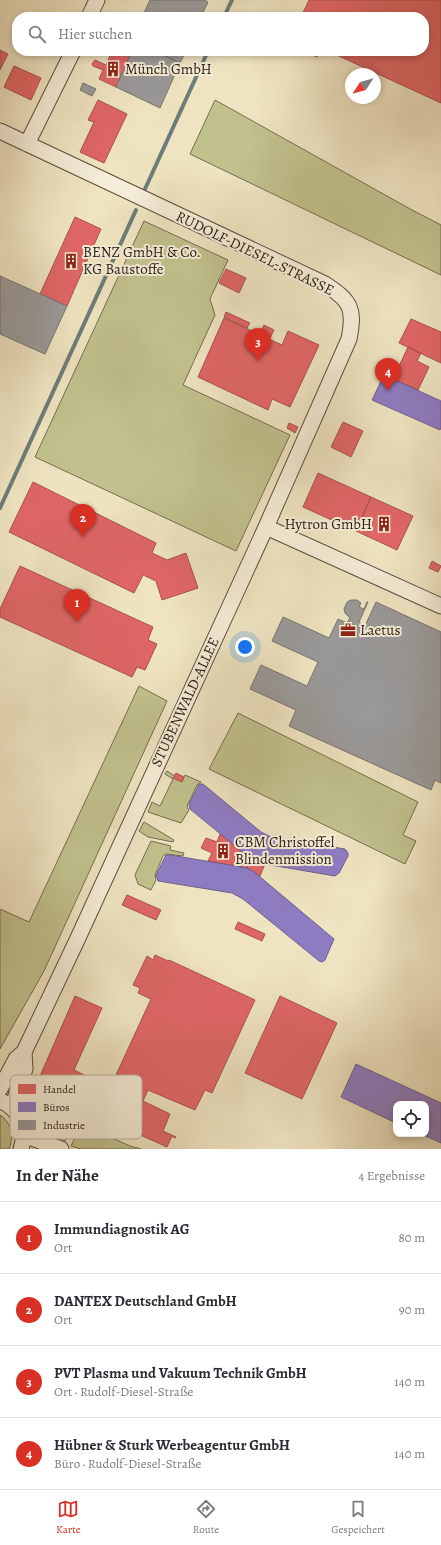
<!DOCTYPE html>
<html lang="de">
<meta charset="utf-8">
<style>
:root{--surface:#fff;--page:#f2f2f3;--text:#2b2b33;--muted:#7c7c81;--line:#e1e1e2;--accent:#d93025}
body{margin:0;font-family:Alegreya,serif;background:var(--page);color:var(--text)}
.controls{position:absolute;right:12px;bottom:12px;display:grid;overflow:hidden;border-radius:8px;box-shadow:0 2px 6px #0003}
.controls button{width:36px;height:36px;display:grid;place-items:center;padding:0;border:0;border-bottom:1px solid var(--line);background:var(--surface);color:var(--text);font:20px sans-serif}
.compass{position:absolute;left:345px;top:68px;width:36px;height:36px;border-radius:50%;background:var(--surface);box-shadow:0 2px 6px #0003;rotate:234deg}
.you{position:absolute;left:245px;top:647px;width:14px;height:14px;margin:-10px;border:3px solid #fff;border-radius:50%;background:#1a73e8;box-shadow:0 0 0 6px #1a73e833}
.badge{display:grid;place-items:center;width:26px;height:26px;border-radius:50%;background:var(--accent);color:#fff;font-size:13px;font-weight:700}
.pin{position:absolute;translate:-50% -33px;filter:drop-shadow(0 1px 2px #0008)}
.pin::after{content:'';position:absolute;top:21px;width:14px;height:12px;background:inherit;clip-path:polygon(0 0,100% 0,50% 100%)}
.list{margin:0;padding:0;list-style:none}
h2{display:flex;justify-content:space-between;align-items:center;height:52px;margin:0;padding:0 16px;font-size:17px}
h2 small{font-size:13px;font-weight:400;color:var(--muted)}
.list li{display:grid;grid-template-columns:26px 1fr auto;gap:12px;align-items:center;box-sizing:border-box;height:72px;padding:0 16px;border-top:1px solid var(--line)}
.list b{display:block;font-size:15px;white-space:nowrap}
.list p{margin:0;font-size:13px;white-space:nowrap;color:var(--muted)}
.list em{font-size:13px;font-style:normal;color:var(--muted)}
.icon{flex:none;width:22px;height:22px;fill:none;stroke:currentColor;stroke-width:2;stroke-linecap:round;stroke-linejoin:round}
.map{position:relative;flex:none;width:441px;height:1149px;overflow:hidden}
.search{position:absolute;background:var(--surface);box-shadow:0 2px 6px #0003;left:12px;right:12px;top:12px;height:44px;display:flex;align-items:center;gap:10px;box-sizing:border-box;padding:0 14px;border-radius:16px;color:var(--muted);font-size:15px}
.sheet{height:340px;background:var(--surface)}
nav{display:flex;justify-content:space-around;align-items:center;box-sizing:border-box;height:56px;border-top:1px solid var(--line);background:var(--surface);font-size:11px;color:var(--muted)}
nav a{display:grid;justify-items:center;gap:2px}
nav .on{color:var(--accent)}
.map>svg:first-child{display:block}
.green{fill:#c1c18d;stroke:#746e51}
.shops{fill:#e06666;stroke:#a8504e}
.offices{fill:#8e7cc3;stroke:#6f5f8f}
.industry{fill:#999;stroke:#777471}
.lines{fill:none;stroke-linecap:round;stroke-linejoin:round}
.stream{stroke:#6d7d79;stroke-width:4}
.minor-casing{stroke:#594e40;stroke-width:17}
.minor{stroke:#f5edd7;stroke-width:15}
.labels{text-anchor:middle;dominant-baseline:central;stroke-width:4;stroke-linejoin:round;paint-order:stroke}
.poi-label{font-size:15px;fill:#271c15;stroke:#f5edd7;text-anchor:start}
.street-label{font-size:15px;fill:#271c15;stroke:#f5edd7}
.key{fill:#f5edd7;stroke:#b7ae9d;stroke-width:1}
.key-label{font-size:11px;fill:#271c15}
</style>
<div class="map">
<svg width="441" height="1149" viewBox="0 0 441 1149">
<rect width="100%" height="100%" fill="#efe4c1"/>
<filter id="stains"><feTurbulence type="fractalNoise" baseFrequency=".005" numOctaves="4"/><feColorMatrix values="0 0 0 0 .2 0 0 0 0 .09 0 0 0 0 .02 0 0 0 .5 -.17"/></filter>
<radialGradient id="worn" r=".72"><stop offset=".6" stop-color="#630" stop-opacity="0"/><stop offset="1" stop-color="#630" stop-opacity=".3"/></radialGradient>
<path class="green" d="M215,100L412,210L441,225V275L190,154Z
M144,221L228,260L210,299L215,315L183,385L290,435L236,551L35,457Z
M139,686L167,701L44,971L0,1049V909L29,922Z
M238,713L418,802L403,835L416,841L405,864L209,769Z
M167,771L182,781L185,775L201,782L197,785L187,806L189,810L181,823L148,812L152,802L160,806L173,779L165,774Z
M144,822L174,840L173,842L148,837L139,831Z
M151,841L171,846L170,850L184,853L183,856L166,854L163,856L155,875L156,880L151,890L138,884L135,875Z
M29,1078L66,1096L61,1108L74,1115L76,1122L66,1140L61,1143L49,1140L51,1132C48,1127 43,1125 39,1121C29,1111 32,1102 30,1090L26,1087Z
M0,1115C12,1123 14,1136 9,1149H0Z
M87,1127L130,1146L141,1149H81L71,1146L80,1128Z"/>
<path class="shops" d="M309,0H441V103L328,51H424V17H301Z
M0,50L8,54L0,70Z
M112,51H132L116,87L99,79L103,70L93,66L92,64L95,60L106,65Z
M304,51H319L317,57Z
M14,66L41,78L31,100L4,87Z
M98,100L127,114L104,163L80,152L94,122L88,120Z
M75,217L101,229L67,306L40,294Z
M226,269L246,278L239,293L219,283Z
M226,312L250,323L247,328L224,317Z
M224,318L282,345L288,331L319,345L290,407L272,399L268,410L198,377Z
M411,319L441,332V363L399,343Z
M264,325L274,330L270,338L260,333Z
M408,347L421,353L417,361L429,367L418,390L393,379Z
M343,422L363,431L351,457L331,447Z
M289,423L298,427L295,433L287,428Z
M318,473L371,497L356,531L303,507Z
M33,482L156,543L152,553L167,560L186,553L198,588L162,600L156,581L143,575L134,593L9,532Z
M371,497L413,516L397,550L356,531Z
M432,561L441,566L438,572L429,568Z
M20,566L153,627L148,640L157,644L145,670L137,667L132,677L0,617V609Z
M176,773L184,777L182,782L173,778Z
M220,834L251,859L247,868L208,861L212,853L201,848L206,838L217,842Z
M251,859L265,864L260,876L247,868Z
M127,895L161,910L156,920L122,905Z
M238,922L265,934L262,941L235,929Z
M155,955L168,961L169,960L255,1000L212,1093L205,1090L195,1110L148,1090L143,1101L170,1114L163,1131L176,1137L175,1138L172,1136L167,1147L69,1103L74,1092L40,1076L75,996L102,1008L74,1070L115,1090L121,1077L116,1075L151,999L138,993L140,988L133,985L147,956L153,960Z
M280,996L337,1023L302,1099L245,1073Z"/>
<path class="offices" d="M384,375L441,401V427L440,430L372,400Z
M199,784H203L261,832L271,837L345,849L348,853V856L339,873L335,876L265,864L251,859L190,809L189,804Z
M166,855H170L247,868L253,871L334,939L325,960L322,962L319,961L243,899L232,893L158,881L156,875Z
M356,1064L441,1103V1143L421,1134H426V1104H396V1123L341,1097Z"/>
<path class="industry" d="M150,0H204L208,2L201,17H142Z
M132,51H155L180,63L160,108L116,87Z
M155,51H186L180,63Z
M83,83L96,89L92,96L80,90Z
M0,276L67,306L45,354L0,334Z
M351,600H357L361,603L359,607L364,609L367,602H368L359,622L365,626L376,602L441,632V783L435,780L431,790L289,726L296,710L250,689L261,665L307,686L318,662L272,641L283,617L329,638L338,619L347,623L350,618L345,613L344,609L347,602Z"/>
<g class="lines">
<path class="stream" d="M224,17L232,0
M145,189L208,51
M0,508L136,210"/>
<g class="minor-casing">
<path id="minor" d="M89,17L97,0
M0,131L325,284C351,301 355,309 349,339L266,527L78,938L24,1052L16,1059L0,1089
M27,144L73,51
M266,527L441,606
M0,1101C20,1107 27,1131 21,1149
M13,1109L18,1087L25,1069L24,1052
M24,1132L32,1138L61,1149"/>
</g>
<use href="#minor" class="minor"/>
</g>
<defs>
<g id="building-bare" transform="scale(1.2)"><path d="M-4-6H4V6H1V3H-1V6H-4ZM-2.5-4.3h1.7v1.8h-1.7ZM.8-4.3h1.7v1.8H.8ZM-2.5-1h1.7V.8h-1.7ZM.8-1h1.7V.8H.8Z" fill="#8f2418" stroke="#f5edd7" stroke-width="2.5" paint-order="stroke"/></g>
<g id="office-bare" transform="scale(1.2)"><path d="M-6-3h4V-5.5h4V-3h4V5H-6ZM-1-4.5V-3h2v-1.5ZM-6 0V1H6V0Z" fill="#8f2418" stroke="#f5edd7" stroke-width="2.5" paint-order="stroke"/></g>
</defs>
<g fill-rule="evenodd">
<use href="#building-bare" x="113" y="69"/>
<use href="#building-bare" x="71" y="261"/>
<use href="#building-bare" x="384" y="524"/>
<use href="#office-bare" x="348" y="630"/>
<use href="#building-bare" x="223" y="851"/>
</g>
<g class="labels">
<g class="poi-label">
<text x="125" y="69">Münch GmbH</text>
<text x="83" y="252">BENZ GmbH &amp; Co.<tspan x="83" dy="17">KG Baustoffe</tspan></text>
<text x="372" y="524" text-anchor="end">Hytron GmbH</text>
<text x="360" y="630">Laetus</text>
<text x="235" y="842">CBM Christoffel<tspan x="235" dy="17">Blindenmission</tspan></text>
</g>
<g class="street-label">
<text transform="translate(255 253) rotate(26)">RUDOLF-DIESEL-STRASSE</text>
<text transform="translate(185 702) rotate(-65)">STUBENWALD-ALLEE</text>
</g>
</g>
<rect x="10" y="1075" width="132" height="64" rx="6" class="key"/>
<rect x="18" y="1084" width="18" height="10" fill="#e06666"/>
<rect x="18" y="1102" width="18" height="10" fill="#8e7cc3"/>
<rect x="18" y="1120" width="18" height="10" fill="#999"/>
<g class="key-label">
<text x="43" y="1093">Handel</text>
<text x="43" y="1111">Büros</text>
<text x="43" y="1129">Industrie</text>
</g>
<rect width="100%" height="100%" filter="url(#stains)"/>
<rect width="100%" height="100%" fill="url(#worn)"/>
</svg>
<div class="controls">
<button><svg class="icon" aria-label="locate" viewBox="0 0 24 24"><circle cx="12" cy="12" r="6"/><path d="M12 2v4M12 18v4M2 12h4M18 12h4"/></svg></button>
</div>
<svg class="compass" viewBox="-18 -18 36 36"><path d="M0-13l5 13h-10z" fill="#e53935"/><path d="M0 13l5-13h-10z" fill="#7c7c81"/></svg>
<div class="you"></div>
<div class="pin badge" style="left:77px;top:622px">1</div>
<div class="pin badge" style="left:83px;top:537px">2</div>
<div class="pin badge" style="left:258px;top:361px">3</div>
<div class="pin badge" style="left:388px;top:391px">4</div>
<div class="search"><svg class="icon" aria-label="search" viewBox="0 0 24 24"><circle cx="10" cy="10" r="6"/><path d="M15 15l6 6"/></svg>Hier suchen</div>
</div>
<section class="sheet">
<h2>In der Nähe<small>4 Ergebnisse</small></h2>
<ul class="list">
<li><span class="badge">1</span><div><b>Immundiagnostik AG</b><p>Ort</p></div><em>80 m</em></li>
<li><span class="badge">2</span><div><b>DANTEX Deutschland GmbH</b><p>Ort</p></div><em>90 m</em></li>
<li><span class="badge">3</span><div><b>PVT Plasma und Vakuum Technik GmbH</b><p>Ort · Rudolf-Diesel-Straße</p></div><em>140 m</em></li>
<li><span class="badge">4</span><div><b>Hübner &amp; Sturk Werbeagentur GmbH</b><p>Büro · Rudolf-Diesel-Straße</p></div><em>140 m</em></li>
</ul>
</section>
<nav>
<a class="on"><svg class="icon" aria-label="map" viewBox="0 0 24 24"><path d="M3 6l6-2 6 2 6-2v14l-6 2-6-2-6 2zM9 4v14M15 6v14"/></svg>Karte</a>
<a><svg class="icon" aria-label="directions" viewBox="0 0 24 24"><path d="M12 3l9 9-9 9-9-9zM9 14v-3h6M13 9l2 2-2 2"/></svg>Route</a>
<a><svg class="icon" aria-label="saved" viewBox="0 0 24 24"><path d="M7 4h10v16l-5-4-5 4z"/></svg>Gespeichert</a>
</nav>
